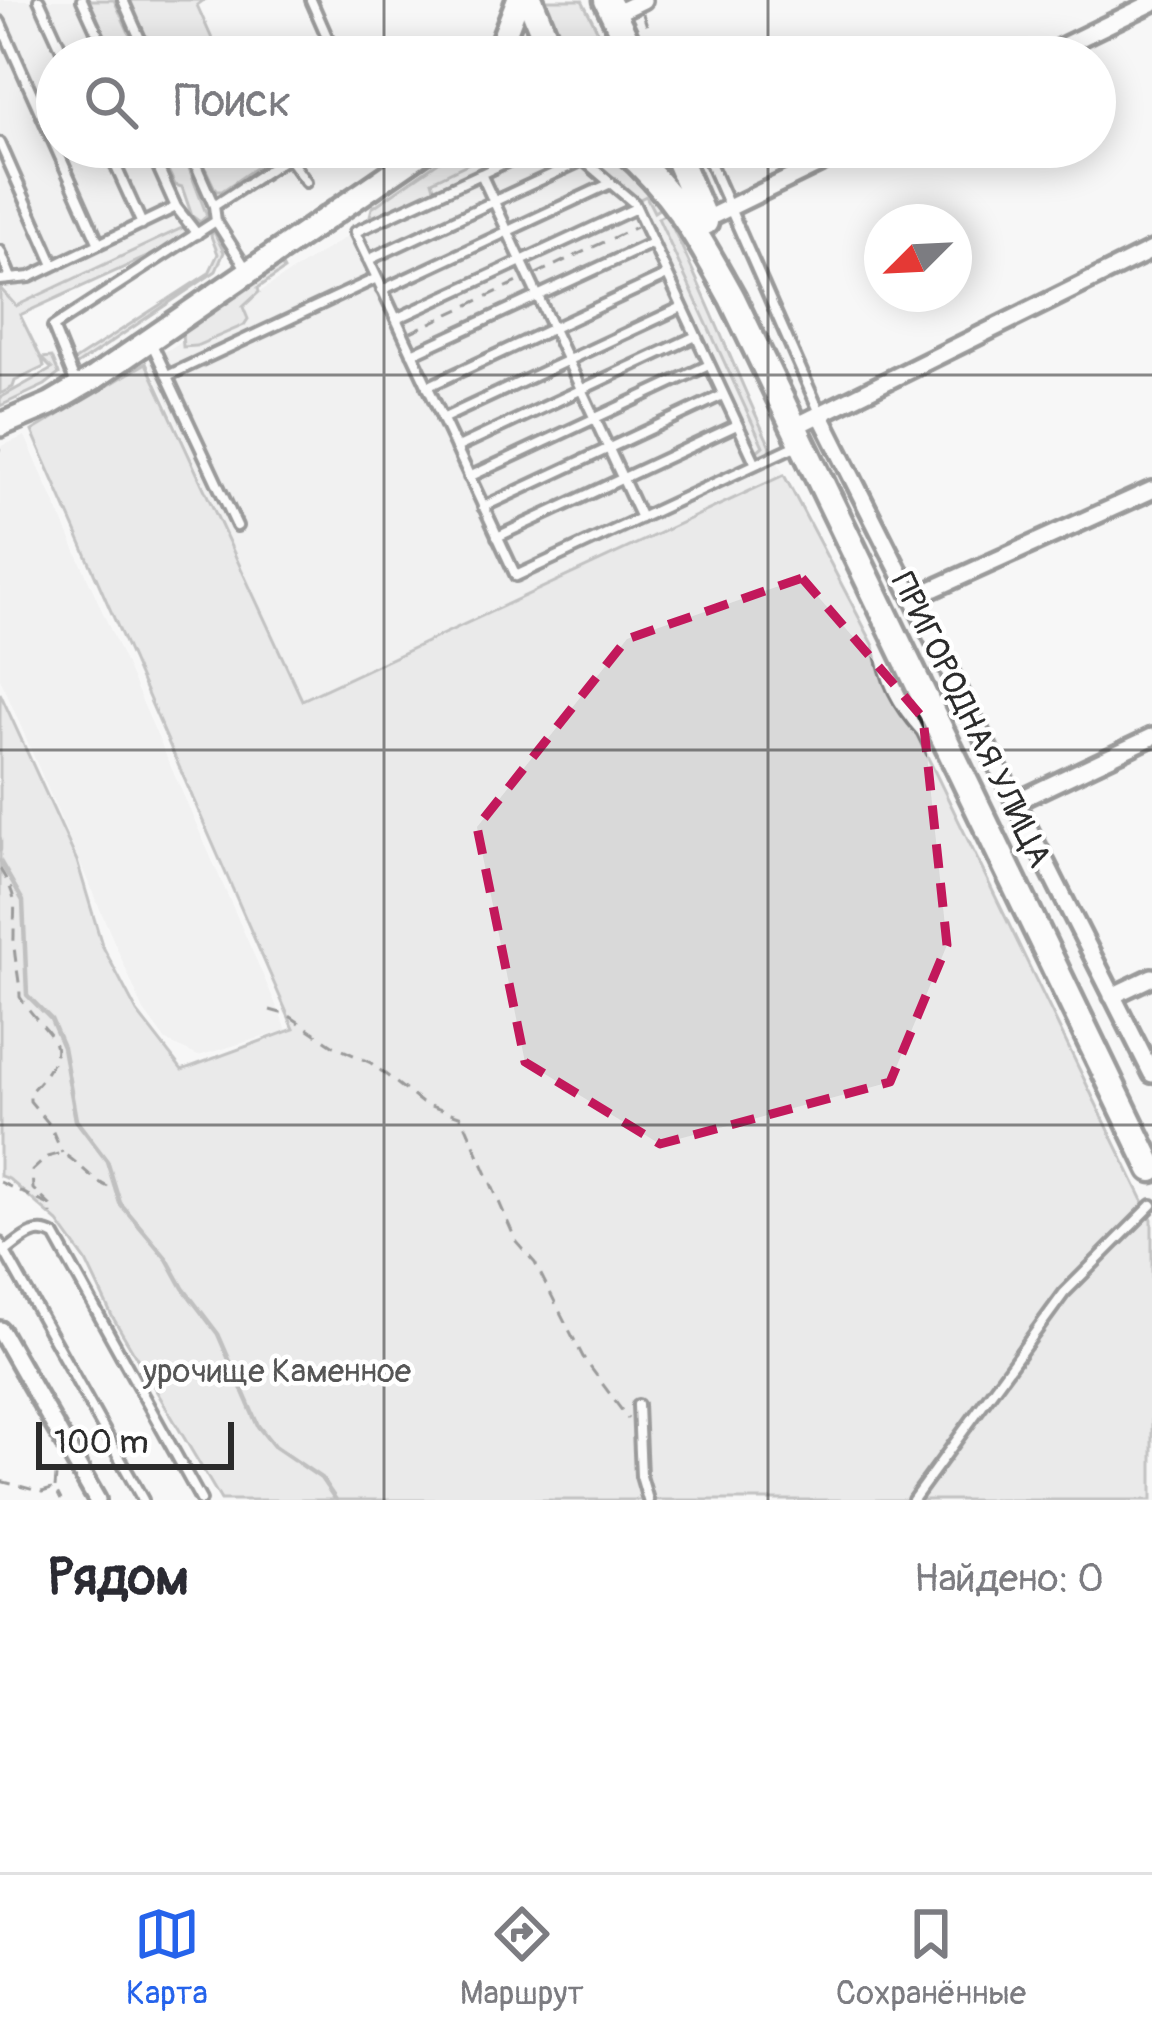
<!DOCTYPE html>
<html lang="ru">
<meta charset="utf-8">
<style>
:root{--surface:#fff;--page:#f7f7f7;--text:#2b2b33;--muted:#7c7c81;--line:#e1e1e2;--accent:#2563eb}
body{margin:0;font-family:Pangolin,sans-serif;background:var(--page);color:var(--text)}
.compass{position:absolute;left:864px;top:204px;width:108px;height:108px;border-radius:50%;background:var(--surface);box-shadow:0 6px 30px #0003;rotate:246deg}
.scale{position:absolute;left:36px;bottom:30px;width:198px;box-sizing:border-box;padding-left:12px;border:6px solid #2b2b2b;border-top:0;font-size:33px;line-height:42px;white-space:nowrap;color:#2b2b2b;-webkit-text-stroke:9px #fff;paint-order:stroke}
.list{margin:0;padding:0;list-style:none}
h2{display:flex;justify-content:space-between;align-items:center;height:156px;margin:0;padding:0 48px;font-size:51px}
h2 small{font-size:39px;font-weight:400;color:var(--muted)}
.icon{flex:none;width:66px;height:66px;fill:none;stroke:currentColor;stroke-width:2;stroke-linecap:round;stroke-linejoin:round}
.map{position:relative;flex:none;width:1152px;height:1500px;overflow:hidden}
.search{position:absolute;background:var(--surface);box-shadow:0 6px 30px #0003;left:36px;right:36px;top:36px;height:132px;display:flex;align-items:center;gap:30px;box-sizing:border-box;padding:0 42px;border-radius:66px;color:var(--muted);font-size:45px}
.sheet{height:372px;background:var(--surface)}
nav{display:flex;justify-content:space-around;align-items:center;box-sizing:border-box;height:168px;border-top:3px solid var(--line);background:var(--surface);font-size:33px;color:var(--muted)}
nav a{display:grid;justify-items:center;gap:6px}
nav .on{color:var(--accent)}
.map>svg:first-child{display:block}
.built{fill:#e8e8e8}
.green{fill:#d9d9d9;stroke:#828282;stroke-width:3}
.lines{fill:none;stroke-linecap:round;stroke-linejoin:round}
.stream{stroke:#7b7b7b;stroke-width:4.5}
.lane-casing{stroke:#2b2b2b;stroke-width:16}
.street-casing{stroke:#2b2b2b;stroke-width:24}
.secondary-casing{stroke:#2b2b2b;stroke-width:30}
.primary-casing{stroke:#2b2b2b;stroke-width:33}
.path{stroke:#2b2b2b;stroke-width:3;stroke-dasharray:12 9;stroke-linecap:butt}
.lane{stroke:#fff;stroke-width:8}
.street{stroke:#fff;stroke-width:15}
.secondary{stroke:#fff;stroke-width:21}
.primary{stroke:#fff;stroke-width:24}
.marked{fill:none;stroke:#c2185b;stroke-width:9;stroke-dasharray:24 15;stroke-linejoin:round}
.grid{fill:none;stroke:#2b2b2b;stroke-width:3;stroke-opacity:0.55}
.labels{text-anchor:middle;dominant-baseline:central;stroke-width:9;stroke-linejoin:round;paint-order:stroke}
.street-label{font-size:33px;fill:#2b2b2b;stroke:#fff}
.park-label{font-size:33px;fill:#565656;stroke:#fff}
</style>
<div class="map">
<svg width="1152" height="1500" viewBox="0 0 1152 1500">
<rect width="100%" height="100%" fill="#f7f7f7"/>
<filter id="ink" filterUnits="userSpaceOnUse"><feTurbulence type="fractalNoise" baseFrequency=".00833" numOctaves="2"/><feDisplacementMap in="SourceGraphic" scale="24" xChannelSelector="R" yChannelSelector="G"/><feConvolveMatrix kernelMatrix="1 2 1 2 8 2 1 2 1" color-interpolation-filters="sRGB"/></filter>
<g filter="url(#ink)">
<path class="built" d="M0,0H88L113,57H57V147H153L189,227L14,309L0,276Z
M488,147H582L648,194L784,475L302,701L149,362Z
M25,436L287,1030L198,1056L166,1041L144,1011L0,678V447Z"/>
<path class="green" d="M87,0H114L140,57H114Z
M127,0H204L197,5L220,57H154Z
M541,0H582L611,57H568Z
M157,147H181L207,216L200,222L192,216L182,187L175,185Z
M195,147H258L264,162L222,191H216Z
M460,147H502L432,181L435,191L369,220L372,208Z
M576,147H600L649,190L662,207L654,212L646,196L638,200Z
M666,214C704,290 734,369 770,446L768,456L760,460L757,451L763,446L658,218Z
M179,215L189,231L186,239L20,315L41,358L52,357L59,374L45,385L0,406V398L52,369L42,359L44,367L15,381L13,387L0,394V288L16,306L184,227Z
M213,230L224,252L216,271L71,369L75,360L209,273L218,254L211,236Z
M281,264L284,270L258,288L259,292L243,307L248,319L244,325L196,346L183,347L182,333Z
M146,363L302,700L784,475L874,646C880,683 892,707 917,735L1152,1219V1500H221L112,1316L86,1261L58,1222L9,1179L0,1176V693L77,861L102,945L137,1012L182,1070L294,1029L32,431Z"/>
<g class="lines">
<path class="stream" d="M0,839V850
M0,861L23,901L27,995L51,1019L63,1047L76,1120L107,1161L120,1203L167,1259L183,1288L218,1334L258,1426L274,1446L321,1478L336,1500"/>
<g class="lane-casing">
<path id="lane" d="M39,0L65,57
M82,0L108,57
M123,0L148,57
M311,0L336,57
M0,22L99,244
M0,143L54,265
M107,147L142,224
M188,147L214,206
M538,147L481,174L641,518
M568,147L634,203L756,464
M703,147L820,413
M288,157L302,147
M176,207L197,234
M0,251L11,278
M368,260L583,160
M247,270L216,221L214,206L288,157L306,182
M377,278L355,232L481,174
M0,280L30,277L176,207L149,147
M382,290L611,183
M396,319L636,208
M151,342L237,526
M412,354L652,243
M167,376L377,278L516,576L795,446
M76,384L53,327L216,221
M427,387L667,275
M442,419L682,307
M456,448L696,336
M469,477L709,365
M483,507L723,395
M497,537L737,425
M0,1243L143,1500
M5,1252C21,1240 35,1224 55,1236L201,1500
M638,1405L641,1476L648,1500
M913,1500L1064,1293L1152,1205"/>
</g>
<g class="street-casing">
<path id="street" d="M614,14L643,0
M1041,57L1152,3
M704,220L854,147
M820,414L1152,1074
M794,427L1152,250
M913,598L1152,490
M1015,802L1152,737
M1112,996L1152,977
M0,1330L97,1500"/>
</g>
<g class="secondary-casing">
<path id="secondary" d="M496,57L518,0
M0,425L50,404L96,377L430,147"/>
</g>
<g class="primary-casing">
<path id="primary" d="M530,0L553,57
M607,0L634,57
M622,147C676,194 698,237 732,298L1152,1169
M673,147L705,222"/>
</g>
<path class="path" d="M643,14L657,57
M536,274L636,227
M411,332L522,280
M0,449H1
M0,869C19,900 14,902 14,936C13,956 20,977 20,997C48,1041 79,1040 30,1092V1101L50,1125L62,1153
M270,1010L288,1015L334,1046L371,1063L422,1103L462,1117L516,1241L535,1263L583,1357L628,1419
M0,1182L51,1206V1214
M51,1206L33,1189L32,1171L47,1157L62,1153C80,1163 90,1179 108,1187
M0,1481L42,1492L55,1488L61,1500
M55,1488L56,1476L66,1472"/>
<use href="#lane" class="lane"/>
<use href="#street" class="street"/>
<use href="#secondary" class="secondary"/>
<use href="#primary" class="primary"/>
</g>
</g>
<path d="M0 0H1152V1500H0ZM802,578L923,718L947,945L890,1082L660,1144L525,1062L477,827L627,639Z" fill="#f7f7f7" fill-opacity=".55" fill-rule="evenodd"/>
<path class="marked" d="M802,578L923,718L947,945L890,1082L660,1144L525,1062L477,827L627,639Z"/>
<path class="grid" d="M384,0V57M768,0V57M384,147V1500M768,147V1500M0,375H1152M0,750H1152M0,1125H1152"/>
<g class="labels">
<g class="street-label">
<text transform="translate(971 720) rotate(64)">ПРИГОРОДНАЯ УЛИЦА</text>
</g>
<g class="park-label">
<text x="277" y="1371">урочище Каменное</text>
</g>
</g>
</svg>
<svg class="compass" viewBox="-18 -18 36 36"><path d="M0-13l5 13h-10z" fill="#e53935"/><path d="M0 13l5-13h-10z" fill="#7c7c81"/></svg>
<div class="scale">100 m</div>
<div class="search"><svg class="icon" aria-label="search" viewBox="0 0 24 24"><circle cx="10" cy="10" r="6"/><path d="M15 15l6 6"/></svg>Поиск</div>
</div>
<section class="sheet">
<h2>Рядом<small>Найдено: 0</small></h2>
<ul class="list">
</ul>
</section>
<nav>
<a class="on"><svg class="icon" aria-label="map" viewBox="0 0 24 24"><path d="M3 6l6-2 6 2 6-2v14l-6 2-6-2-6 2zM9 4v14M15 6v14"/></svg>Карта</a>
<a><svg class="icon" aria-label="directions" viewBox="0 0 24 24"><path d="M12 3l9 9-9 9-9-9zM9 14v-3h6M13 9l2 2-2 2"/></svg>Маршрут</a>
<a><svg class="icon" aria-label="saved" viewBox="0 0 24 24"><path d="M7 4h10v16l-5-4-5 4z"/></svg>Сохранённые</a>
</nav>
